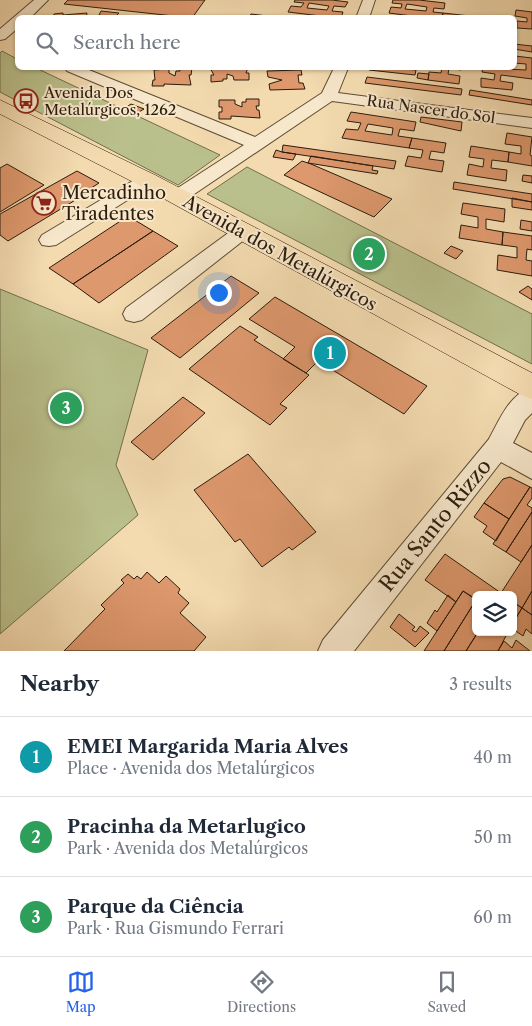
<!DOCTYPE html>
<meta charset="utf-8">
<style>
:root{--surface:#fff;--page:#f2f2f3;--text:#1f2937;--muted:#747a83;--line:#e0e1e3;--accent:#2563eb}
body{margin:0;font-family:"Libre Caslon Text",serif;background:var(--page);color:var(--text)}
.controls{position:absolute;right:15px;bottom:15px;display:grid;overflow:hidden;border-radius:8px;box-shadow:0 1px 4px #0004}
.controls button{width:45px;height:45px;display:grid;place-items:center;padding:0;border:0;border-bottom:1px solid var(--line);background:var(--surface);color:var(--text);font:25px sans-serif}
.you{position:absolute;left:218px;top:292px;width:18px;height:18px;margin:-12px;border:4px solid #fff;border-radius:50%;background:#1a73e8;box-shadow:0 0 0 8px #1a73e833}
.badge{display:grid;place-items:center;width:32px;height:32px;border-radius:50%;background:var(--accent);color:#fff;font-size:16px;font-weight:700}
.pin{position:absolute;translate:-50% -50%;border:2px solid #fff;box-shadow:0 1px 5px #0006}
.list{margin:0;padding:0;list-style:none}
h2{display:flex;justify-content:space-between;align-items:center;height:65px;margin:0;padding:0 20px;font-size:21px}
h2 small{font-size:16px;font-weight:400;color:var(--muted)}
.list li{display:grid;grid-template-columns:32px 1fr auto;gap:15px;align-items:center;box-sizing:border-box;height:80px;padding:0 20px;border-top:1px solid var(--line)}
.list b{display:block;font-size:19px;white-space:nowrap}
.list p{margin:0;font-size:16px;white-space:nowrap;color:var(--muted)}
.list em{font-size:16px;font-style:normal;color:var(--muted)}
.icon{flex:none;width:28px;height:28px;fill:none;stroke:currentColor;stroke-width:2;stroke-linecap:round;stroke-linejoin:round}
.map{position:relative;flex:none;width:532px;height:651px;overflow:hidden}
.search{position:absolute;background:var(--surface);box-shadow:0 1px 4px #0004;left:15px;right:15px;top:15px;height:55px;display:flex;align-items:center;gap:12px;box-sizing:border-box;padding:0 18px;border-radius:8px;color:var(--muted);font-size:19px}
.sheet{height:305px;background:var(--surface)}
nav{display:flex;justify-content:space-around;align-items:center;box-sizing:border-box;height:70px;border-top:1px solid var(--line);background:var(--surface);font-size:14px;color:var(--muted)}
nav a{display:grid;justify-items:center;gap:2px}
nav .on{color:var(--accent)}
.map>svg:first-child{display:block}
.green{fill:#bac08b;stroke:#726e4c}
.building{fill:#de986d;stroke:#2b1c0c;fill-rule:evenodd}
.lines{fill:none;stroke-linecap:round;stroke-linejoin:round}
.minor-casing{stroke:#5d4c35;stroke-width:2}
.major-casing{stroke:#2b1c0c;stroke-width:1}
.minor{fill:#f7e7cb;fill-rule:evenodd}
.major{fill:#f3daaf;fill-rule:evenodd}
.labels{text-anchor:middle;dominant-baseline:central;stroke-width:4;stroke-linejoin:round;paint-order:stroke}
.far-poi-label{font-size:15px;fill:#2b1c0c;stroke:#f7e7cb;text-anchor:start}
.far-street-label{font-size:15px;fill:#2b1c0c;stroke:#f7e7cb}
.poi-label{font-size:18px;fill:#2b1c0c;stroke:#f7e7cb;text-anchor:start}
.street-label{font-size:18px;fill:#2b1c0c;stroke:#f7e7cb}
.near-street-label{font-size:21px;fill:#2b1c0c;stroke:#f7e7cb}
</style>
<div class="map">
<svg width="532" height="651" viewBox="0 0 532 651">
<rect width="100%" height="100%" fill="#f3daaf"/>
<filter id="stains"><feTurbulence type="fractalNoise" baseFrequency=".004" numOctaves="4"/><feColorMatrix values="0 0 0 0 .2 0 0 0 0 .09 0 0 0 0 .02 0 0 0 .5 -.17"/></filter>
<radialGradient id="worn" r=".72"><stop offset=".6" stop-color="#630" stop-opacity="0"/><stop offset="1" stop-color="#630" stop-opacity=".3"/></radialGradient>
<path class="green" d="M2,51L17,59L18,68H36L220,155L178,185L0,92V53Z
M247,167L532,314V364L207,194Z
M0,289L148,350L116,465L138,515L0,634Z"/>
<path class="building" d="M68,0H205L192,18L64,4Z
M295,0H332L348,2L345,7L334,6L332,11L343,12L341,18H337L288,12L291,6L301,7L304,3L294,2ZM309,3L329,6L327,10L307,8Z
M393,0H419L445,3L444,9L434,8L433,12L443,13L442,18H427L389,13L391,7L401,8L402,4L392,3ZM407,4L427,7L426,11L405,9Z
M516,10L532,12V29L517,28V21L527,22V18L515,16Z
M101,11L119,13L116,16L108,17L99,15Z
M63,13V15L87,13L86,18H53L54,14Z
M443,13L470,16L442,18Z
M251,14L284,18H248Z
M514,44L532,46V52L514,49Z
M515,56L532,58V79L501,75L500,81L513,83L512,90L481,87V78L494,80L495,74L482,72L483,68L526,70V64L514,63Z
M180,68H192L191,75H189L191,85L164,84V86H152L153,80H155L154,70L169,69V73L175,76L176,71H180Z
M210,68H248L246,73H249V80H234L233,76L227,74V79H223V81L211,82V75H214Z
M370,68H395L416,70L415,75L369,70Z
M442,68H461V70L449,68L448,74L460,76L459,84L428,80L429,72L441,73Z
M301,70L302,75H298L299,83H303L305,89L270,90L269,84L282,80L268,77L267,71Z
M418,73L429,74L428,80L417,78Z
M367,77L462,89L461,95L365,83Z
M470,90L532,100V105L469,95Z
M246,99H259V106H256L257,110H259L260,118L231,116V119H219V112H222V107H219V100H235V104L242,107V102H246Z
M131,104L144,109L137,113L125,108Z
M351,112L416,122L414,131L400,129L398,136L412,138L409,148L342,138L346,129L358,130L361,123L347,121ZM368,124L393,128L392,135L365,131Z
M421,117L462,122L461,131L420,122Z
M507,133L532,137L530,155L532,156V166L508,162L509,152L521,154V146L505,144Z
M412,138L446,143L444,153L431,151L429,159L444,161L442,172L405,166L408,156L421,158L423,150L409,148Z
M283,145L396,161L394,169L282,152Z
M471,146L509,152L508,162L492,160L491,168L507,170L506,181L467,175L469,164L483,167L484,159L469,157Z
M276,150L282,152L296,154L293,160L273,157Z
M311,156L373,166L372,170L378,171L377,174L308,163Z
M302,161L311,164L392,199L374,217L284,175Z
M7,164L44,185L0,212V168Z
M77,171L99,183L85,192L87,193L8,241L0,235V214Z
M523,175L532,176V183L522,181Z
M454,182L532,194V202L453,189Z
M512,198L532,202V210L512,207Z
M463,203L505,209L504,222L486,219V229L503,232L502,245L459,238L461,225L478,228V217L461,214Z
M128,216L153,231L73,284L49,268Z
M521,220L532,222V231L520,229Z
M153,231L178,246L99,303L73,284Z
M503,232L532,236V250L527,249L526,260L532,261V276L497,270L498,255L517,258V247L502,245Z
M451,246L463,251L456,259L444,253Z
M231,276L259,293L180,358L151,338Z
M528,286L532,289V300L519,292Z
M275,297L427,386L404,414L318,361L306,373L283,359L295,347L249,319Z
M240,326L258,337L254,340L309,375L280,404L287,408L270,425L189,369Z
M183,397L205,413L153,460L131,442Z
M248,454L316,532L292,550L289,547L262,567L240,539L235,542L194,490Z
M510,477L530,487L509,519L484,503L503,479Z
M530,487L532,488V498L527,505L532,508V512L506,552L493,544Z
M484,503L509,519L496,541L483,532L487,526L474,517Z
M532,512V545L521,562L506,552Z
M532,545V591L522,608L513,602V595L501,593Z
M445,554L501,593L500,595H476V599L463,591L456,602L425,580Z
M147,572L159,583L166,576L180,589L178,593L189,603L180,613L206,637L194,651H64L105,609L101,605L124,583L121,580L128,574L134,579L137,576L141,579Z
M463,591L476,600L444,651H424Z
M532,591V615L522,608Z
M448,595L456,602L437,631L427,623L435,610L437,612Z
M476,600V632H478L466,651H444Z
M513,602L522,608L513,623Z
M522,608L532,615V634L526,629L523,636L513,629V623Z
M399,614L415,627L412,630L416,632L420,626L429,633L415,647L390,627Z
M478,632H508L498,651H466Z
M516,640L530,651H498L504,641L512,648Z"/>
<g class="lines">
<g class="minor-casing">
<path id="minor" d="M34,0H48L30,18H18V28L5,39L0,40V29Z
M363,0H375L369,18H356Z
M65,68H84L255,137L322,93L334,68H348L338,93L532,118V128L332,101L184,201H170L168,197L170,193L244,145L67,71Z
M147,175L153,176L156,180L153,184L56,245L49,246L42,245L39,240L42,235L141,176Z
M242,226L249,228L252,232L249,236L142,320L134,322L126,320L123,314L126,308L235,228Z
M532,387V413L525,420L513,443L532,453V479L501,462L354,651H318L323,640L489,439C500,419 509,395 532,387Z"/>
</g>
<g class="major-casing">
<path id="major" d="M0,100L155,175L532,373V399L521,395L139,185L0,114Z"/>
</g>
<use href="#minor" class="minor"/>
<use href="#major" class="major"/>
</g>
<defs>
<g id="bus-ring" transform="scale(1.25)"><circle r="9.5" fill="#f7e7cb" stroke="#8f2418" stroke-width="1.5"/><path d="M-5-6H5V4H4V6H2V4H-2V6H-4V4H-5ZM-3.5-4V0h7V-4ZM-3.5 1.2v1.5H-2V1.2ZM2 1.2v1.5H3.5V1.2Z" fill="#8f2418"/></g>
<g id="supermarket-ring" transform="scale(1.25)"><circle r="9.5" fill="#f7e7cb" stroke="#8f2418" stroke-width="1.5"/><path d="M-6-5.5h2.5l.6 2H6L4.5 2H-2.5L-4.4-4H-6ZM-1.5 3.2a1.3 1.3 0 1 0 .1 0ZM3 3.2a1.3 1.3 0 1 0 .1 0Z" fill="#8f2418"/></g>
</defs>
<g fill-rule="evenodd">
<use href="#bus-ring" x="26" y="101"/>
<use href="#supermarket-ring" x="44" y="203"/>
</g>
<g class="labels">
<g class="far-poi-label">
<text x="44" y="92">Avenida Dos<tspan x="44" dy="17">Metalúrgicos, 1262</tspan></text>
</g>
<g class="far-street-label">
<text transform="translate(431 109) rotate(8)">Rua Nascer do Sol</text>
</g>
<g class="poi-label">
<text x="62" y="193">Mercadinho<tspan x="62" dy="21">Tiradentes</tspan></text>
</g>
<g class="street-label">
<text transform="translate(280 253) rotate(29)">Avenida dos Metalúrgicos</text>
</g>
<g class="near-street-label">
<text transform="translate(435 525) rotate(-51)">Rua Santo Rizzo</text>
</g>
</g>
<rect width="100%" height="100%" filter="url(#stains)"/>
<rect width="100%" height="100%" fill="url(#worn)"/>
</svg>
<div class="controls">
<button><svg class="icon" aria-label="layers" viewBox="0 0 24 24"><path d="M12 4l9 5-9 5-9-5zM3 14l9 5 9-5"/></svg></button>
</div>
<div class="you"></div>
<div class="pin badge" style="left:330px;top:353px;background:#0f9aa8">1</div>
<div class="pin badge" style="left:369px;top:254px;background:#2e9e5b">2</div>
<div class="pin badge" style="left:66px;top:408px;background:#2e9e5b">3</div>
<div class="search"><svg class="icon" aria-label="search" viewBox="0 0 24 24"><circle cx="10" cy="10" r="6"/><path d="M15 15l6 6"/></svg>Search here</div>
</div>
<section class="sheet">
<h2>Nearby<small>3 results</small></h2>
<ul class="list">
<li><span class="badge" style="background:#0f9aa8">1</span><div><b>EMEI Margarida Maria Alves</b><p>Place · Avenida dos Metalúrgicos</p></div><em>40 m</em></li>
<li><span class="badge" style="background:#2e9e5b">2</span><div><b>Pracinha da Metarlugico</b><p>Park · Avenida dos Metalúrgicos</p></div><em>50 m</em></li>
<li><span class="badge" style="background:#2e9e5b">3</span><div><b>Parque da Ciência</b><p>Park · Rua Gismundo Ferrari</p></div><em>60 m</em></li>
</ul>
</section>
<nav>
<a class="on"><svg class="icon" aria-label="map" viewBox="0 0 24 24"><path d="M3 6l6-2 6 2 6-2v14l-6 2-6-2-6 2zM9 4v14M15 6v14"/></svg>Map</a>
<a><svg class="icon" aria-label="directions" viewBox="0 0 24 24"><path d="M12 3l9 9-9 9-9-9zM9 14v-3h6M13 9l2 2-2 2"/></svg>Directions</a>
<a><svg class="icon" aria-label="saved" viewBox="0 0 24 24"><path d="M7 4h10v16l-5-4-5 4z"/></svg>Saved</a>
</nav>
